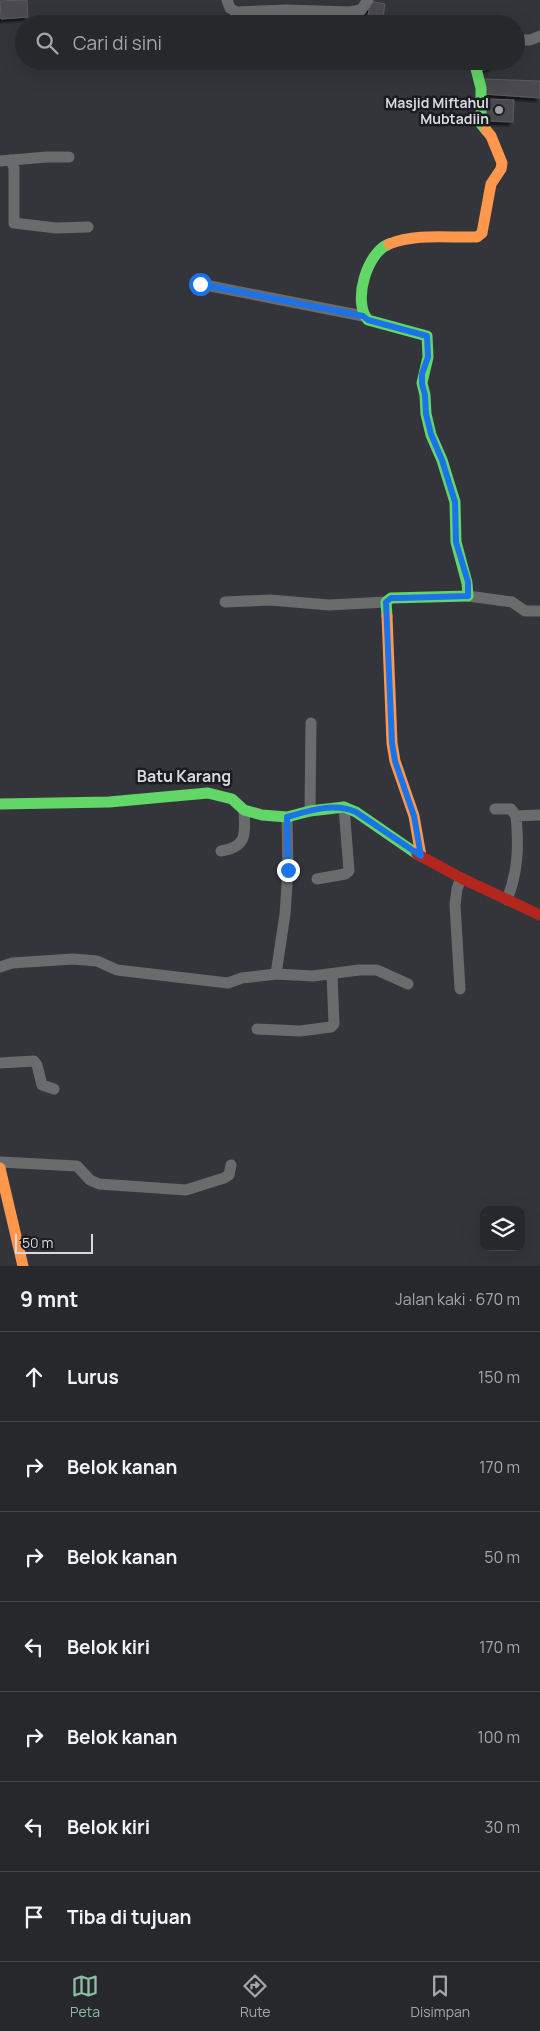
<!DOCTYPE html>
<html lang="id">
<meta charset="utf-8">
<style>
:root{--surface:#27282c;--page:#333438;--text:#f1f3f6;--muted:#a4a6a9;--line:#434448;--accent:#8abfa5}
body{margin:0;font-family:Manrope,sans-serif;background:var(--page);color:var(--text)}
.controls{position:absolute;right:15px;bottom:15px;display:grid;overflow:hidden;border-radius:10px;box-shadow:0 5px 20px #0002}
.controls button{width:45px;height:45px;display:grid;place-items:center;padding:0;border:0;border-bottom:1px solid var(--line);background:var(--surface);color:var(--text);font:25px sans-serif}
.scale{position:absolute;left:15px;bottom:12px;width:78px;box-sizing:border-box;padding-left:5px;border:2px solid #d7d9df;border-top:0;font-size:14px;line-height:18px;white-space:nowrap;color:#d7d9df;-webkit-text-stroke:4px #1a1c20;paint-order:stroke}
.stop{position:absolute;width:15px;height:15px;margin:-11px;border:4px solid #1a73e8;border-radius:50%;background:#fff}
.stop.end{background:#1a73e8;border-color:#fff;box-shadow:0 1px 5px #0008}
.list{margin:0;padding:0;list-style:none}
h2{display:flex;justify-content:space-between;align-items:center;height:65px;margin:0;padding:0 20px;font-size:21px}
h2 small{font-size:16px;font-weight:400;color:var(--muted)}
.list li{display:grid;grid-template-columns:32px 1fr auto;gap:15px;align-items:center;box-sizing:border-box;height:90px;padding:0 20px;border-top:1px solid var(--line)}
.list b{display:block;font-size:19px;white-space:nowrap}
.list em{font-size:16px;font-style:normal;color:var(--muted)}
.icon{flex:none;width:28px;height:28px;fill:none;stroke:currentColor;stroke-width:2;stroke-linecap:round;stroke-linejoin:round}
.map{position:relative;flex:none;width:540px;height:1266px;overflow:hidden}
.search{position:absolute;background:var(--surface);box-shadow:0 5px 20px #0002;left:15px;right:15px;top:15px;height:55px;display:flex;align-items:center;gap:12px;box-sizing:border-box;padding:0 18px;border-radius:28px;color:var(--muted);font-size:19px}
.sheet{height:695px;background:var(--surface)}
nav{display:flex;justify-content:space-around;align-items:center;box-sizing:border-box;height:70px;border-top:1px solid var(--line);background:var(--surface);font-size:14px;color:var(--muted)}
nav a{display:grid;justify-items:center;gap:2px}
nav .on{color:var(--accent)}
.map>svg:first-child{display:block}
.building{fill:#494a4f;stroke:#5a5a5f;filter:url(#shadow)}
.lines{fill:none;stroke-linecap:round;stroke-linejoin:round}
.street{stroke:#6a6b6d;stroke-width:11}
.fast{stroke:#63d668;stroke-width:11}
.slow{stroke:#ff974d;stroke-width:11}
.jam{stroke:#b3261e;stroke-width:11}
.route{stroke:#1a73e8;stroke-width:6}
.poi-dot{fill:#9ea0a6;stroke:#1a1c20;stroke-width:2}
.labels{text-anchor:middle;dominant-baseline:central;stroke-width:5;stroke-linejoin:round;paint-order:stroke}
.poi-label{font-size:14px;font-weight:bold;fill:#d7d9df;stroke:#1a1c20;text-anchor:end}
.quarter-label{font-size:16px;font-weight:bold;fill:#d7d9df;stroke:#1a1c20}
</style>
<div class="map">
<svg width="540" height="1266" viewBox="0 0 540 1266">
<defs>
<filter id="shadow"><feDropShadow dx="-3.5" dy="3.5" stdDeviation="1" flood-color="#0009"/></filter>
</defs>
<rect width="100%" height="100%" fill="#34353b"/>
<path class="building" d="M27,0L28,17L1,19L0,1Z
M370,1L385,4L382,24H367Z
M477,61H491L493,67L480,71Z
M483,79L540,81V98L483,94Z
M486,99L514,100L513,122L485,121Z"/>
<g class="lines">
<path class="street" d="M227,0L230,8L236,12L286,10L350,12L361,10L368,0
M516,40H530L540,36
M11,160L14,168V223L56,228L88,227
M0,161L47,157H69
M200,284L363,316
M468,596L512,602L525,611H539
M225,602L270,600L329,605L386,602
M495,809H511L516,816L540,815
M310,811L311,723
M221,851C248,847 245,833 244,810
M317,879L345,874L349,871L344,807
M507,900C518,872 519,846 516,816
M0,967L12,963L73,959L97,961L117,970L228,983L242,978L276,974L285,914L288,870L287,817
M276,974L313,976L359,970H377L408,984
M460,989L455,905L457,889L461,878
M257,1029L300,1031L331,1027L334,1024L332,974
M0,1063L34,1061L37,1065L42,1085L54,1089
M0,1162L77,1166L90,1180L99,1184L186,1190L224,1178L229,1175L231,1165"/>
<path class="fast" d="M474,61L481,88V124L486,130
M387,616L386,602L391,598L468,596L467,583L456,542L455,502L442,460L431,435L426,414L425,395L422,383L428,357L427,336L368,320C352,302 367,252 389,244
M0,804L109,802L208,793L232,799L244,810L262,815L287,817L310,811L344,807L356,812L417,854"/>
<path class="slow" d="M389,244C417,233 448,238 477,237L482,233L491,184L501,169L502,163L491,136L486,130
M387,616L392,743L395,761L414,816L421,856
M0,1168L23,1266"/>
<path class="jam" d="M417,854L461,878L540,915"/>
</g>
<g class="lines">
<path class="route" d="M200,284L363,316L368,320L427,336L428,357L422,374V384L425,395L426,414L431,434L442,460L455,502L456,542L468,582V596L400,598H391L386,602L392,743L395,761L414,816L421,856L356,812C334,802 308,811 287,817L288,870"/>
</g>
<circle class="poi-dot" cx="499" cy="110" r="5"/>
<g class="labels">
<g class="poi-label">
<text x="489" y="102">Masjid Miftahul<tspan x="489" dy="16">Mubtadiin</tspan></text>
</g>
<g class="quarter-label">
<text x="184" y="776">Batu Karang</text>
</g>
</g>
</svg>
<div class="controls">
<button><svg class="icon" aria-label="layers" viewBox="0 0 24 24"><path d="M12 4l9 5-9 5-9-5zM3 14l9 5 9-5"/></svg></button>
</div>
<div class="scale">50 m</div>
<div class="stop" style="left:200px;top:284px"></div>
<div class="stop end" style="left:288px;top:870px"></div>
<div class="search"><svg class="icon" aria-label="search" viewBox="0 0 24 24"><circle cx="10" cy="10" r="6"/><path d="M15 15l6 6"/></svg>Cari di sini</div>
</div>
<section class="sheet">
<h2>9 mnt<small>Jalan kaki · 670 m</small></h2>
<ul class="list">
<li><svg class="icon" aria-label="ahead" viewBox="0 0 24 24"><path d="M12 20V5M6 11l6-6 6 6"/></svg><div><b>Lurus</b></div><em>150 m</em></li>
<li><svg class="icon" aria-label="right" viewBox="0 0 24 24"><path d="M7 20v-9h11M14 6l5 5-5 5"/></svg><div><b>Belok kanan</b></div><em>170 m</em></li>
<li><svg class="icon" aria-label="right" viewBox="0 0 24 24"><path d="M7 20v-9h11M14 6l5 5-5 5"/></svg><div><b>Belok kanan</b></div><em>50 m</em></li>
<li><svg class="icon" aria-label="left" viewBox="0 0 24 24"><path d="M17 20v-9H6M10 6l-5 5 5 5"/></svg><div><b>Belok kiri</b></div><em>170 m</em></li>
<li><svg class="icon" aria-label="right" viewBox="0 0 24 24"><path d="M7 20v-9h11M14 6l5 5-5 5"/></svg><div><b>Belok kanan</b></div><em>100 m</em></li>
<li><svg class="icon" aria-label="left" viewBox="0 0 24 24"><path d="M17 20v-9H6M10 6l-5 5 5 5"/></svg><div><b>Belok kiri</b></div><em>30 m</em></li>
<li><svg class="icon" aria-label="arrive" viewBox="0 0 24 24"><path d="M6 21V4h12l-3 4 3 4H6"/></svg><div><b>Tiba di tujuan</b></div></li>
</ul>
</section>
<nav>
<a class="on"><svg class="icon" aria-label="map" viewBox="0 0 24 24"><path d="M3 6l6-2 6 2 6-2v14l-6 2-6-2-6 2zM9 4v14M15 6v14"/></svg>Peta</a>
<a><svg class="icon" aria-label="directions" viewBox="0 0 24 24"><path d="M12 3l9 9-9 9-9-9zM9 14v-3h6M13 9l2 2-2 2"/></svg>Rute</a>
<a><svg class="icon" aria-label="saved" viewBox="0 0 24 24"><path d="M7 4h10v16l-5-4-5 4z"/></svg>Disimpan</a>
</nav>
